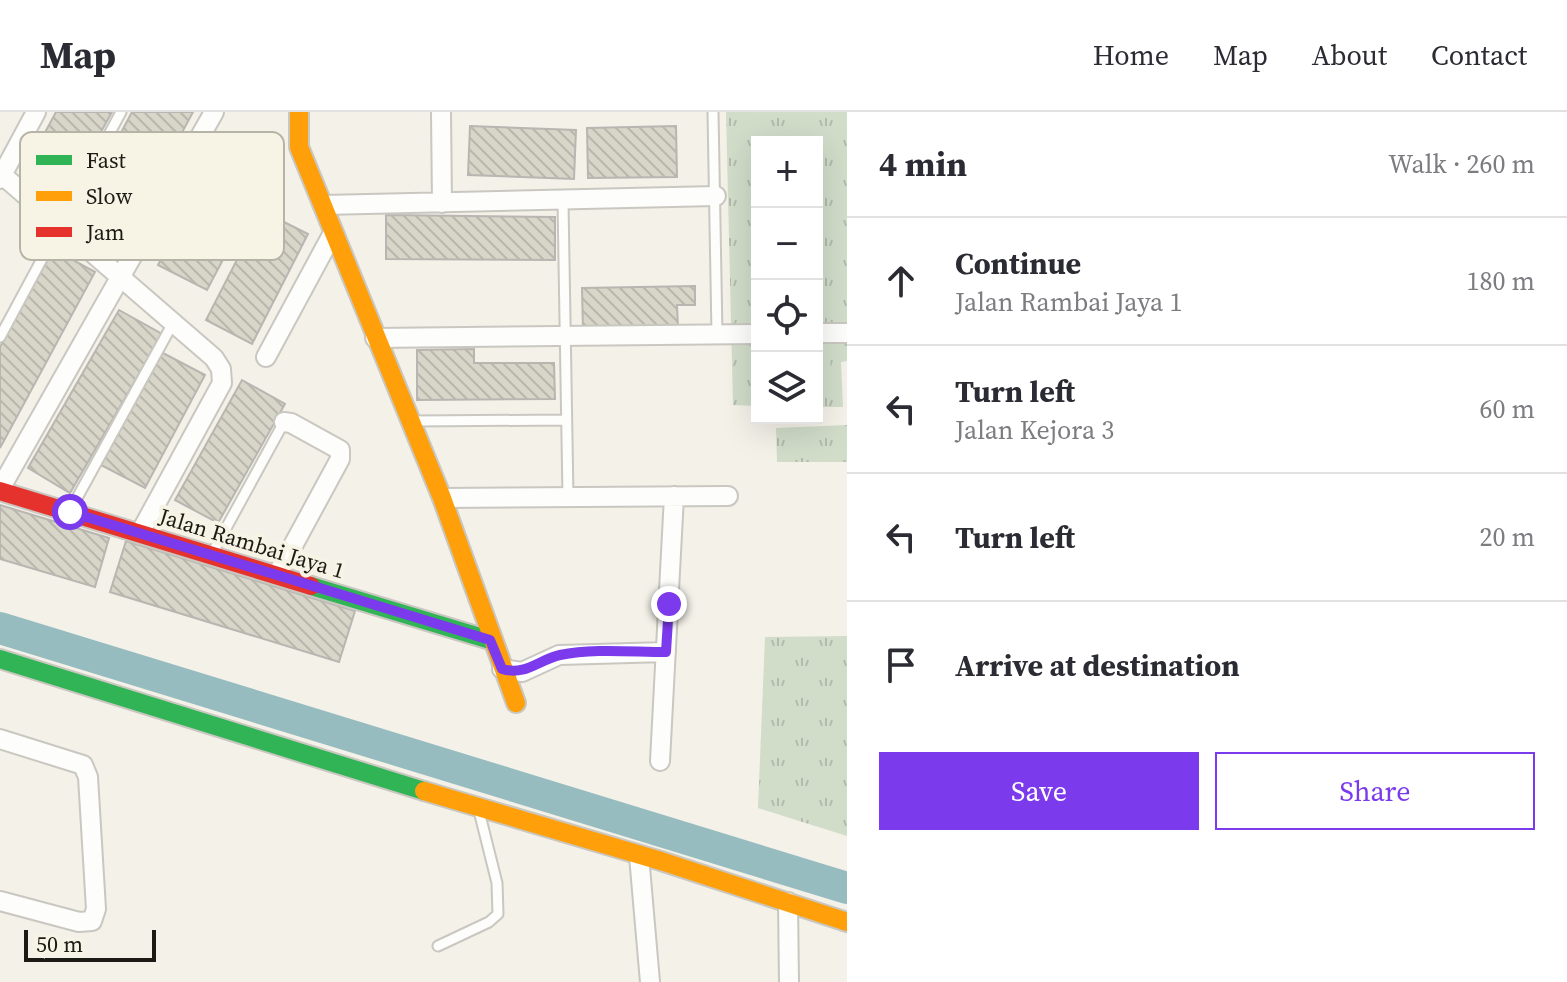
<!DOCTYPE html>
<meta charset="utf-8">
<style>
:root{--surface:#fff;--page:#f7f7f7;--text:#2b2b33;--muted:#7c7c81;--line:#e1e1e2;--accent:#7c3aed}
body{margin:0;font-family:"Source Serif 4",serif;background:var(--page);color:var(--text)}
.controls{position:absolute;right:24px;top:24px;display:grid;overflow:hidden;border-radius:0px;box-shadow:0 8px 32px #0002}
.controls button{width:72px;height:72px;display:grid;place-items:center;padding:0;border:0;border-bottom:2px solid var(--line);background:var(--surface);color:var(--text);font:40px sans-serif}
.scale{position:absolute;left:24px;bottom:20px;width:132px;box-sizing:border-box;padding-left:8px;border:4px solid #1c1a15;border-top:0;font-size:22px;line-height:28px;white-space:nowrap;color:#1c1a15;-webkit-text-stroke:6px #f8f4e5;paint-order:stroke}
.stop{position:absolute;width:24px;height:24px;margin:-18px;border:6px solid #7c3aed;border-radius:50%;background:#fff}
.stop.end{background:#7c3aed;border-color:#fff;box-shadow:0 2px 8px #0008}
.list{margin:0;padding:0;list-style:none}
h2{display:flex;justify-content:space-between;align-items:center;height:104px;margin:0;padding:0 32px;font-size:34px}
h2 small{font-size:26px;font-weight:400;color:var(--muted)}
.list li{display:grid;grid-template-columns:52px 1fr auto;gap:24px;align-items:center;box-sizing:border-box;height:128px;padding:0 32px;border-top:2px solid var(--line)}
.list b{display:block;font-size:30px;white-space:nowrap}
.list p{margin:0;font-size:26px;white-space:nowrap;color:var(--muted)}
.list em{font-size:26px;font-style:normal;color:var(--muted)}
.actions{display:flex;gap:16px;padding:24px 32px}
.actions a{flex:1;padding:18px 0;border:2px solid var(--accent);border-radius:0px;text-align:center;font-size:28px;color:var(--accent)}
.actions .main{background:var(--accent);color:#fff}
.icon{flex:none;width:44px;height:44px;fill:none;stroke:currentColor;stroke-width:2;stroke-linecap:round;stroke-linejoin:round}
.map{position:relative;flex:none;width:847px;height:870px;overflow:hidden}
header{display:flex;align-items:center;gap:48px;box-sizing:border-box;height:112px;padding:0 40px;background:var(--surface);border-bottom:2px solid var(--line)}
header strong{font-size:38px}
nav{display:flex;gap:44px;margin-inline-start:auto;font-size:28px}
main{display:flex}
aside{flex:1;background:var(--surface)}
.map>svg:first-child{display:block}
.grass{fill:url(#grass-tufts)}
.garden{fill:#d1dcc9}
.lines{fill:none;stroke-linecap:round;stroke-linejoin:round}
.river{stroke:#96bcc0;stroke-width:32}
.building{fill:url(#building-back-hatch);stroke:#b8b6b0;stroke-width:2}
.lane-casing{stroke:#c9c7c0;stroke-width:13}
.street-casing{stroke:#c9c7c0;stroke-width:22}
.fast-casing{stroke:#c9c7c0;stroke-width:22}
.slow-casing{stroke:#c9c7c0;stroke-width:22}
.jam-casing{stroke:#c9c7c0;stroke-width:22}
.lane{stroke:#fdfdfc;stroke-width:9}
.street{stroke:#fdfdfc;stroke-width:18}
.fast{stroke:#30b455;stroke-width:18}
.slow{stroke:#ff9f0a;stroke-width:18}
.jam{stroke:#e5322d;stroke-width:18}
.route{stroke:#7c3aed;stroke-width:10}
.labels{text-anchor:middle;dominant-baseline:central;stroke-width:8;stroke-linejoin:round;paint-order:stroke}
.street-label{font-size:22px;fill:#1c1a15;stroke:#f8f4e5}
.key{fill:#f8f4e5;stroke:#b6b3a7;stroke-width:2}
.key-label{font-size:22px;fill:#1c1a15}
</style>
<header>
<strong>Map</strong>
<nav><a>Home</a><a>Map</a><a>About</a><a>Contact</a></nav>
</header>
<main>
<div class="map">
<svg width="847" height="870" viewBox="0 0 847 870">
<defs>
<pattern id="grass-tufts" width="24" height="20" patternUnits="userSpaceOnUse" patternTransform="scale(2)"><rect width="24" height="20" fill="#d1dcc9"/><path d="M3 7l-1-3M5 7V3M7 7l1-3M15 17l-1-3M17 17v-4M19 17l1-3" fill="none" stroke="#b3bcac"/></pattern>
<pattern id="building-back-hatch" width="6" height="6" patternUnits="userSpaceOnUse" patternTransform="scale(2)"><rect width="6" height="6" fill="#d8d5c9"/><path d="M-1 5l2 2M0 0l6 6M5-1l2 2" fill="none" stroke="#b9b6ac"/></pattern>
</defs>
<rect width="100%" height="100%" fill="#f4f1e9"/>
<path class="grass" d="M726,0H847V249L841,250L843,295H817V30H757V294L733,293Z
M847,313V350H777L776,316Z
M847,524V724L758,696L765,525Z"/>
<path class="garden" d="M817,234H830L831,283H817Z"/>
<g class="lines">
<path class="river" d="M0,516L847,776"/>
</g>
<path class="building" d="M56,0H112L58,97L34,72L28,52Z
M132,0H193L126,125L79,100Z
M470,14L576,18L574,67L468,63Z
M676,14L677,65L588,66L587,16Z
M227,22L276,47L207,178L158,153Z
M262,99L308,122L252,232L206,208Z
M386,103L555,105V148L386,147Z
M53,137L95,160L0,336V235Z
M695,174V193H677L678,216L583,219L582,176Z
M119,198L162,222L70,381L28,356Z
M474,237V251H554L555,287L417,288V238Z
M161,240L205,263L145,376L101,353Z
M242,268L285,292L218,411L175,388Z
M0,393L109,426L95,475L0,447Z
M126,429L355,499L339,550L110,480Z"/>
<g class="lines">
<g class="lane-casing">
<path id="lane" d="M713,0L717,223
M563,90L568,385
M0,225L121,0
M413,309L566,308
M71,397L173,211
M213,440L284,310
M438,834L489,810L498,802L497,771L479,699"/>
</g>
<g class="street-casing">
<path id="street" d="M441,0L442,91
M0,61L214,246L221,257L222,271L140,421
M0,67L36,0
M323,93L716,84
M817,221H847
M375,226L757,222
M266,245L333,121
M0,377L214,0
M442,386L728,384
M277,463L340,347V338L291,311L284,310
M502,557L522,560L559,543L666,540
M0,627L83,653L88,665L96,797L92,809L79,810L0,789
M660,649L674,384
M639,744L650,870
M788,790L789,870"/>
</g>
<g class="fast-casing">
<path id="fast" d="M311,474L490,528
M0,547L424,679"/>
</g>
<g class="slow-casing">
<path id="slow" d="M299,0V35L442,386L516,591
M424,679L661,749L847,810"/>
</g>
<g class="jam-casing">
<path id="jam" d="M0,379L311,474"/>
</g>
<use href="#lane" class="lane"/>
<use href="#street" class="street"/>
<use href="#fast" class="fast"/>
<use href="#slow" class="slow"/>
<use href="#jam" class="jam"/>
</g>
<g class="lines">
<path class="route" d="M70,400L490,528L502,557C526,564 538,548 560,543C594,536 632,540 666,540L669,492"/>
</g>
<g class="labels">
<g class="street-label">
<text transform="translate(252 431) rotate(17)">Jalan Rambai Jaya 1</text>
</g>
</g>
<rect x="20" y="20" width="264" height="128" rx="12" class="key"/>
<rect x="36" y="43" width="36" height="10" fill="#30b455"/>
<rect x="36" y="79" width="36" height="10" fill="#ff9f0a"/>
<rect x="36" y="115" width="36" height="10" fill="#e5322d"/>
<g class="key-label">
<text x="86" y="56">Fast</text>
<text x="86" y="92">Slow</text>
<text x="86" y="128">Jam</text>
</g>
</svg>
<div class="controls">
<button>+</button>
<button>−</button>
<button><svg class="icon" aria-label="locate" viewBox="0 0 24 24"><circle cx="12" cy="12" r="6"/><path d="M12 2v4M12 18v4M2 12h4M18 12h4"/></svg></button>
<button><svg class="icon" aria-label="layers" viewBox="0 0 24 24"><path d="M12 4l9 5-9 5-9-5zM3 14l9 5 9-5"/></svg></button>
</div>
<div class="scale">50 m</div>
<div class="stop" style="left:70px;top:400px"></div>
<div class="stop end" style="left:669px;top:492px"></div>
</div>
<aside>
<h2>4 min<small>Walk · 260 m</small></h2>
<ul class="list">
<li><svg class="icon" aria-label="ahead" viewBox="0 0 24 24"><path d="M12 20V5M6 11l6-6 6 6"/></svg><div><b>Continue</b><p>Jalan Rambai Jaya 1</p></div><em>180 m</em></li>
<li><svg class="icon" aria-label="left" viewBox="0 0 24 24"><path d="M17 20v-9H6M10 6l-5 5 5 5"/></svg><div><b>Turn left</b><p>Jalan Kejora 3</p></div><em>60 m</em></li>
<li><svg class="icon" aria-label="left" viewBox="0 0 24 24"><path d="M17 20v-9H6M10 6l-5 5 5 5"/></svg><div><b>Turn left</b></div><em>20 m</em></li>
<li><svg class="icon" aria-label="arrive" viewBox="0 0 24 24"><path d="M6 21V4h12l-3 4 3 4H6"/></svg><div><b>Arrive at destination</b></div></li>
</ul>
<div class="actions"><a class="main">Save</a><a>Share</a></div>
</aside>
</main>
